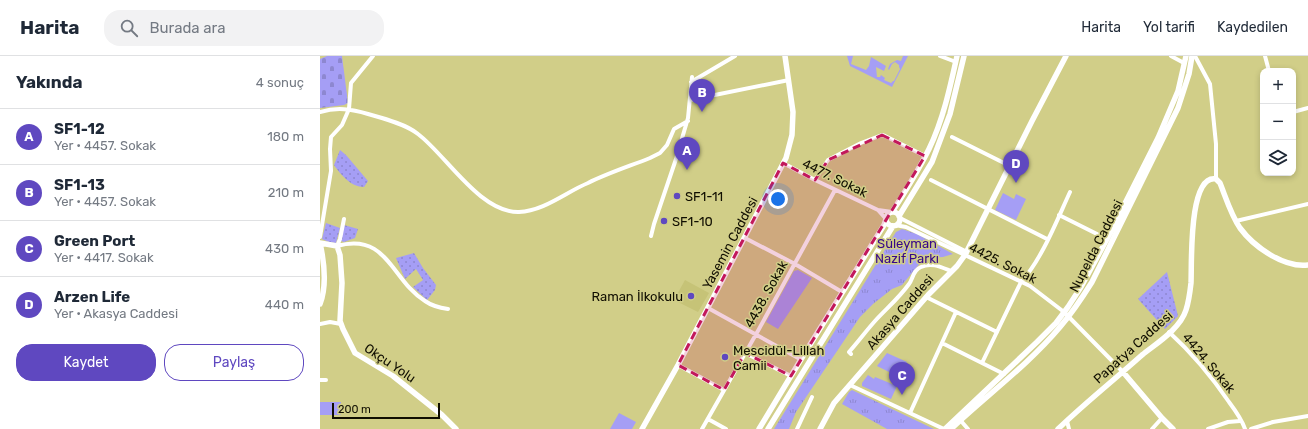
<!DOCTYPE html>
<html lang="tr">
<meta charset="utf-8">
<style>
:root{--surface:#fff;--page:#f2f2f3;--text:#1f2937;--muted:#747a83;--line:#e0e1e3;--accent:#5f48c0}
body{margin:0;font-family:Rubik,sans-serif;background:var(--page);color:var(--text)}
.controls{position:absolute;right:12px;top:12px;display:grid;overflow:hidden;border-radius:8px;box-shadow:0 2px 6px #0003}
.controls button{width:36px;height:36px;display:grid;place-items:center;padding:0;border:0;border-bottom:1px solid var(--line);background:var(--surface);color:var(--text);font:20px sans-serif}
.scale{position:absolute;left:12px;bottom:10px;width:108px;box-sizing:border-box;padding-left:4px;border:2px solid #100e00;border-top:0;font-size:11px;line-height:14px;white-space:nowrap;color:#100e00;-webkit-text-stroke:3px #d1ce88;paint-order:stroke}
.you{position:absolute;left:458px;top:143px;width:14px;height:14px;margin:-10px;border:3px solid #fff;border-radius:50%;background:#1a73e8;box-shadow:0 0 0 6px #1a73e833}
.badge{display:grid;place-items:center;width:26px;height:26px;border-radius:50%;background:var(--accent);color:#fff;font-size:13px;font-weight:700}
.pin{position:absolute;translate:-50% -33px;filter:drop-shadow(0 1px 2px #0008)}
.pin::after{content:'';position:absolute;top:21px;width:14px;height:12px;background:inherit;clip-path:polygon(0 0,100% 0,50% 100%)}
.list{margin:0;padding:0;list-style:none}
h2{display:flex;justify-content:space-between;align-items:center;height:52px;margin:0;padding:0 16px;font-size:17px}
h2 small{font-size:13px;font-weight:400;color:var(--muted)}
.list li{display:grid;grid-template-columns:26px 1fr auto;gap:12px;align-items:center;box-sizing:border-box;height:56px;padding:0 16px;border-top:1px solid var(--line)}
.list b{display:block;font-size:15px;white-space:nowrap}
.list p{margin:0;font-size:13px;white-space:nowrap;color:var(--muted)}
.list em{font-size:13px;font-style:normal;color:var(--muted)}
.actions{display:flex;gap:8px;padding:12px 16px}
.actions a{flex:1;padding:9px 0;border:1px solid var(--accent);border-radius:16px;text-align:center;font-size:14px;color:var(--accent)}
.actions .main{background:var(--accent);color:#fff}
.icon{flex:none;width:22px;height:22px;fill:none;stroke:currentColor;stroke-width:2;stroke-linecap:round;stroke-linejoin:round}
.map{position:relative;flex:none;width:988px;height:373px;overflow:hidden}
header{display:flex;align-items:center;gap:24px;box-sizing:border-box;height:56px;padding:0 20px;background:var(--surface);border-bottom:1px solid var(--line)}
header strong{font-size:19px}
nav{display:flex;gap:22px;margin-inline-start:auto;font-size:14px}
.search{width:280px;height:36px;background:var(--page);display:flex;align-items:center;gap:10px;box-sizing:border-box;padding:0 14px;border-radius:16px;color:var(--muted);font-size:15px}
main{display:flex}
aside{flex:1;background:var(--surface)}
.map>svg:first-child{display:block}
.built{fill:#c6c377}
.grass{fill:#a59ef5}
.cemetery{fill:url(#cemetery-stones)}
.park{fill:url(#park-tufts)}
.garden{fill:url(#garden-dots)}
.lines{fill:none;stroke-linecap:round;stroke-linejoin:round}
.street{stroke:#fff;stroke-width:4}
.secondary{stroke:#fff;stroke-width:5.5}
.marked{fill:#c2185b;fill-opacity:0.2;stroke:#c2185b;stroke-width:3;stroke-dasharray:8 5;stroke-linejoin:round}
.poi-dot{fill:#5f48c0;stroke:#d1ce88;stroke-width:1.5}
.labels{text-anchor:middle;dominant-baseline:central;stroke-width:3;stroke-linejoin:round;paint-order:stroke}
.street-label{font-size:13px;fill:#100e00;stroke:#d1ce88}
.poi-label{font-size:13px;fill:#100e00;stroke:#d1ce88;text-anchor:start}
.park-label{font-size:13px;fill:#36068a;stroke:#d1ce88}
</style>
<header>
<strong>Harita</strong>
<div class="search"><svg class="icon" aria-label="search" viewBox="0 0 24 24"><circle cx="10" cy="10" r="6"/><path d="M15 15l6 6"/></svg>Burada ara</div>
<nav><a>Harita</a><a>Yol tarifi</a><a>Kaydedilen</a></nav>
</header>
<main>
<aside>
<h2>Yakında<small>4 sonuç</small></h2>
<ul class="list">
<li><span class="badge">A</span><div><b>SF1-12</b><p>Yer · 4457. Sokak</p></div><em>180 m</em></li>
<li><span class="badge">B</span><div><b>SF1-13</b><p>Yer · 4457. Sokak</p></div><em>210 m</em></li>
<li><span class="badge">C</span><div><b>Green Port</b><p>Yer · 4417. Sokak</p></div><em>430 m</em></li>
<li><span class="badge">D</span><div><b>Arzen Life</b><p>Yer · Akasya Caddesi</p></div><em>440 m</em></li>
</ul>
<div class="actions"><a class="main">Kaydet</a><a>Paylaş</a></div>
</aside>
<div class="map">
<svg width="988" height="373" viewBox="0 0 988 373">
<defs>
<pattern id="cemetery-stones" width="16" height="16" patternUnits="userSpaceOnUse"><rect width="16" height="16" fill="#a59ef5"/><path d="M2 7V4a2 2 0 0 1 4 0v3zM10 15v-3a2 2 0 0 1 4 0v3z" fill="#8d87d0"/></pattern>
<pattern id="park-tufts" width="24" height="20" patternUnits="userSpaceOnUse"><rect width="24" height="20" fill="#a59ef5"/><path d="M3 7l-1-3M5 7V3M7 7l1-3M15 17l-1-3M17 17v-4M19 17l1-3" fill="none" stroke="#8d87d0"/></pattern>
<pattern id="garden-dots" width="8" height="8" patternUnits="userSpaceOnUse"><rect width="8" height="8" fill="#a59ef5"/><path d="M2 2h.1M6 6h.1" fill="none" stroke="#8d87d0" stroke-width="1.8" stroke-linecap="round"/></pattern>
</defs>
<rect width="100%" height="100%" fill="#d1ce88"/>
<path class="built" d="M365,224L389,237L378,256L354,244Z"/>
<path class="grass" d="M527,0H533L531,8L546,14L549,10L551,1L566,10L564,15L556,11L557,21H560L561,19L565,22L564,24L571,27L573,25H574L580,13L579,11V9L575,6L572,8L569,14L568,13L570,8L577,4L581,5L583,0H588L572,31L530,10Z
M683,137L694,143L696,138L706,143L696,164L675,154Z
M478,214L492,222L458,273L446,266L474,215Z
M567,297L587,306L579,321L557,310Z
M548,319L554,323L555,321L577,330L571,343L542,330V327Z
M0,346H21V359H0Z
M299,357L316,366L312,373H290Z"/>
<path class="cemetery" d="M7,0H22L28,47L24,49L0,52V3Z"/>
<path class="park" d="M582,173L597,178L633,198L623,201L610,202L601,206L582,229L572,233L553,248L540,261L476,356L469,373H454L576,176Z
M532,334L614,373H567L522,348L529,336Z"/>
<path class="garden" d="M20,94L26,99L48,125L44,131C31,131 21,119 14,109Z
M6,167L20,172L16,187L9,186L2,183Z
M24,169L38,173L35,182L24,186L21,185Z
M94,197L103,212L116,229L115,234L107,244L93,231L103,224L96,213L85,223L76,202Z
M847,216L858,260L845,273L818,243Z"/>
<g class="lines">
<path class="street" d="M620,0L636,6
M851,0L864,7
M875,0L890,28L896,88V123
M945,0L949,15
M371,26L415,0
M370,44L469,24
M0,56C17,51 31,53 48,58C62,62 86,68 98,78C126,99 160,157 199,156C224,155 246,136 268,127C288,117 310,110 330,102L340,97L347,89L354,73L368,65
M973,56L988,52
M632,81L690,110
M463,107L495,124L558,154
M495,124L508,104L541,87L562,79L565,80L605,100
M611,124L727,183
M739,159L787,183
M580,162L647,196
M566,163L558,154L572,156
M916,165L988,148
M575,169L586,171L710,230L744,256L803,316
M331,180L334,168L356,103L368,62L372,21
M0,181L11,115L10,93L11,81L22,69L29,53L31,27L53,0
M425,182L475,208L522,236
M17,190C68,176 71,224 105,245C112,250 121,252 128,253
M17,190L20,183L24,163
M606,241L677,276
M388,252L480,303
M0,268L10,266L21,268
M849,276C872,297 892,321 909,346C915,354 922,364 925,373
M622,287L684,318
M425,297L471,320
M531,298L529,296C538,286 546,275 555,265C566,253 579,242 589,228C593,223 593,214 601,211C611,206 621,211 631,215
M662,307L701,226C722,203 737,164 750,136
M358,309L404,334
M0,324H6
M530,329L624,373
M590,357L636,256
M388,363L406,373
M641,365L648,373
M747,365L749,373
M382,373L439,273L515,134
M477,373L492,341
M832,373L842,362
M888,373L908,366L920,365
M931,373L953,366L988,360"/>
<path class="secondary" d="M572,156C585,136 598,115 609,93C623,64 630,32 637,0
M566 163a7 7 0 1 1 14 0a7 7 0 1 1-14 0Z
M579,160L612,106L630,58L644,0
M0,248C7,230 4,205 0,187L17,190L20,199L22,227L20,265L23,273L35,297L73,320L122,359L136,373
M803,316L842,362L853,373
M322,373L358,309L466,102L472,79L473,56L465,0
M439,373L483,300L564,169L566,163
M448,373L573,170
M500,373L514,347L608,239L637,210L645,199L712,65L746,0
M625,373L717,286L736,267L748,251L761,231L787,183L838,82L858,35L866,0
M631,373C667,339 708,309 740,271C752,257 762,242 772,226L858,52L869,18L872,0
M738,373C765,347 794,324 822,299C837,287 860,273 866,254C869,245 870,236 871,227C872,209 868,118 896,123L900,127C906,142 911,159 920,172C934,191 964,212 988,209"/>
</g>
<path class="marked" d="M562,79L605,100L471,320L425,297L404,334L358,309L463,107L495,124L508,104Z"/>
<g class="poi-dot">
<circle cx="357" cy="140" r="4"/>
<circle cx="344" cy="165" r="4"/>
<circle cx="371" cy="240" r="4"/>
<circle cx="405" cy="301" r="4"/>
</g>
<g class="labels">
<g class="street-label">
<text transform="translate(515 122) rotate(26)">4477. Sokak</text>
<text transform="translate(410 187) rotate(-62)">Yasemin Caddesi</text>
<text transform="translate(776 190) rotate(-63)">Nupelda Caddesi</text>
<text transform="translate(683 207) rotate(27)">4425. Sokak</text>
<text transform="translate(446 238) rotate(-61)">4438. Sokak</text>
<text transform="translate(580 256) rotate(-49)">Akasya Caddesi</text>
<text transform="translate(813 291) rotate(-42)">Papatya Caddesi</text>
<text transform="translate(70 307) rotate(34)">Okçu Yolu</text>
<text transform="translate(889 307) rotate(50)">4424. Sokak</text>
</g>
<g class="poi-label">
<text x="365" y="140">SF1-11</text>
<text x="352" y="165">SF1-10</text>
<text x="363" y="240" text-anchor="end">Raman İlkokulu</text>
<text x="413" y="294">Mescidül-Lillah<tspan x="413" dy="15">Camii</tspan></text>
</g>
<g class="park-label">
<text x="587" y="187">Süleyman<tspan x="587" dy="15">Nazif Parkı</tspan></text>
</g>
</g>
</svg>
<div class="controls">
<button>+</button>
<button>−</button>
<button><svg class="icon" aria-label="layers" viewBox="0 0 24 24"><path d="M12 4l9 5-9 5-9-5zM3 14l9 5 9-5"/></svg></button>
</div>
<div class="scale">200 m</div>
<div class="you"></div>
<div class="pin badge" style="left:367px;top:114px">A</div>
<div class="pin badge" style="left:382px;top:56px">B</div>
<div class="pin badge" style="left:582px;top:339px">C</div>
<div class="pin badge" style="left:696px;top:127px">D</div>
</div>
</main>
